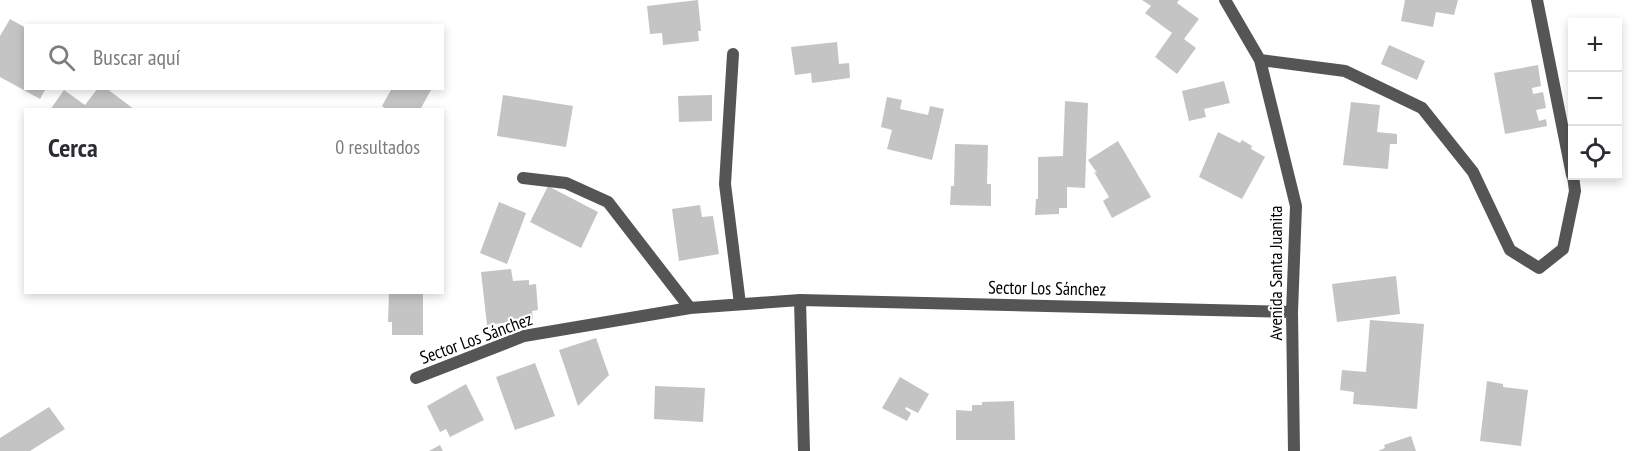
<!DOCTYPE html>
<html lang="es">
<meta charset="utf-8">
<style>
:root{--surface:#fff;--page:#f2f2f3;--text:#2b2b33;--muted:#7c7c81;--line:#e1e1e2}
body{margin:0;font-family:"PT Sans Narrow",sans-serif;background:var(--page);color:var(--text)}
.controls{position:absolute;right:18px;top:18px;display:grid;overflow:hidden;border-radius:0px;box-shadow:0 3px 9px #0003}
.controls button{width:54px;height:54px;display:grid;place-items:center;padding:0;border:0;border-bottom:2px solid var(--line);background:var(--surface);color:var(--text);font:30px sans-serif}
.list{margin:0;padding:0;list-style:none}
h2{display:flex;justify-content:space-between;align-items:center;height:78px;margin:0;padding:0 24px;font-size:26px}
h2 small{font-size:20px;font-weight:400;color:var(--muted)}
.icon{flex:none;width:33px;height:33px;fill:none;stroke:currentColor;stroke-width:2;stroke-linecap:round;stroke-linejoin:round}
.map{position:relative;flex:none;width:1640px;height:451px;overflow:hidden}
.search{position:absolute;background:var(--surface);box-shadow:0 3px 9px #0003;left:24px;top:24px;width:420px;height:66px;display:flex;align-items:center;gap:15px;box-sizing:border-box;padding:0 21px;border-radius:0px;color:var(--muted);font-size:22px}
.panel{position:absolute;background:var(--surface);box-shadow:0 3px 9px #0003;left:24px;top:108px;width:420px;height:186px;border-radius:0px}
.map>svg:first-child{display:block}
.building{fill:#c4c4c4}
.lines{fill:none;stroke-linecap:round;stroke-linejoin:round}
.street{stroke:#555;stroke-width:12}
.labels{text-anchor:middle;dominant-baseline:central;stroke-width:4.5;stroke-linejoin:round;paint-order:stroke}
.street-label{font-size:18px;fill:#000;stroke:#fff}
</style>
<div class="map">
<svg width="1640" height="451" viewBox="0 0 1640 451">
<rect width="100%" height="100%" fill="#fff"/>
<path class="building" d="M698,0L701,31H698L699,41L663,45L662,33L650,34L647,6Z
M1142,0H1179L1177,3L1199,19L1184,39L1196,48L1177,74L1155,57L1172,33L1145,13L1151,6Z
M1405,0H1458L1454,15L1436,12L1433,27L1401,21Z
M10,19L26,28V88H46L40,99L0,77V36Z
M837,42L839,64L849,63L850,78L812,83L811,73L795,75L791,47Z
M1389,45L1425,61L1417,80L1381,64Z
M1538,65L1541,86L1532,88L1533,94L1543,92L1546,108L1536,110L1539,121L1546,119L1547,126L1505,134L1494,73Z
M1224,81L1230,103L1204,109L1206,117L1189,121L1182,91Z
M98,88H106L135,110H50L64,90L85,105Z
M392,88H432L420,110H387L382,106Z
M503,95L573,106L566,147L497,136Z
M712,95V121L679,122L678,96Z
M887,97L902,100L900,109L928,115L930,106L944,109L932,160L887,149L892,130L881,127Z
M1065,101L1088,103L1085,188L1067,187V208H1059V214L1035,215L1036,199H1038V157L1063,156Z
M1351,102L1380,105L1377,132L1397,134V144H1390L1388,169L1343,165Z
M1218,132L1240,143L1242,140L1252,146L1251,149L1265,157L1242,199L1199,177Z
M1118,141L1151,197L1112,218L1103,201L1109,197L1094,172L1097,173L1088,160Z
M955,144L988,145L987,184H991V206L950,205L951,186H954Z
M548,186L598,212L581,248L530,222Z
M499,202L526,213L507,264L480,253Z
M700,205L702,217L713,216L719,254L679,261L672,209Z
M511,269L513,281L529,280V285L536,284L538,310L532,311L533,319L487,325L481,272Z
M1396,276L1400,314L1337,322L1332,284Z
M389,292H423V335H392V322H388Z
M1370,320L1424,324L1417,409L1353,404L1354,392L1340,390L1342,370L1366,372Z
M596,338L609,375L578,406L559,350Z
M535,363L555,416L515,430L496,377Z
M900,377L929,394L918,413L906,407L905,409L911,413L907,421L882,408Z
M1487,381L1503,384V387L1528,390L1521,446L1480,441Z
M466,384L484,420L450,437L446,429L440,432L427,406Z
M655,386L705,388L703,422L654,419Z
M1014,401L1015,440H956V410L972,411V405H982V402Z
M49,407L65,429L30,451H0V438Z
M1411,436L1416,451H1378L1385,448L1384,445Z
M440,445L443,451H429Z"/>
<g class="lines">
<path class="street" d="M1225,0L1260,60L1296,206L1292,312L1294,451
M1537,0L1572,175
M733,54L725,184L740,304
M1260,60L1345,71L1422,108L1473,172L1510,250L1539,268L1563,249L1575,191L1573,176
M523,178L566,183L608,202L690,308L800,300L1292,312
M800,300L804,451
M416,378L524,336L690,308"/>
</g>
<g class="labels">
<g class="street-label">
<text transform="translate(1275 273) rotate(-90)">Avenida Santa Juanita</text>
<text transform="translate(1047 288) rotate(1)">Sector Los Sánchez</text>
<text transform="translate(476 338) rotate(-20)">Sector Los Sánchez</text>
</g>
</g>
</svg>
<div class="controls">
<button>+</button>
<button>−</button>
<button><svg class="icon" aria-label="locate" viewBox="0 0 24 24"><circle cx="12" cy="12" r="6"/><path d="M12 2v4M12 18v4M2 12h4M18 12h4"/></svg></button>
</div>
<div class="search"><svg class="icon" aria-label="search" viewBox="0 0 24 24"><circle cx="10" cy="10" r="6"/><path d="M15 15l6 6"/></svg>Buscar aquí</div>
<section class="panel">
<h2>Cerca<small>0 resultados</small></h2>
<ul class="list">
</ul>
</section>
</div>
